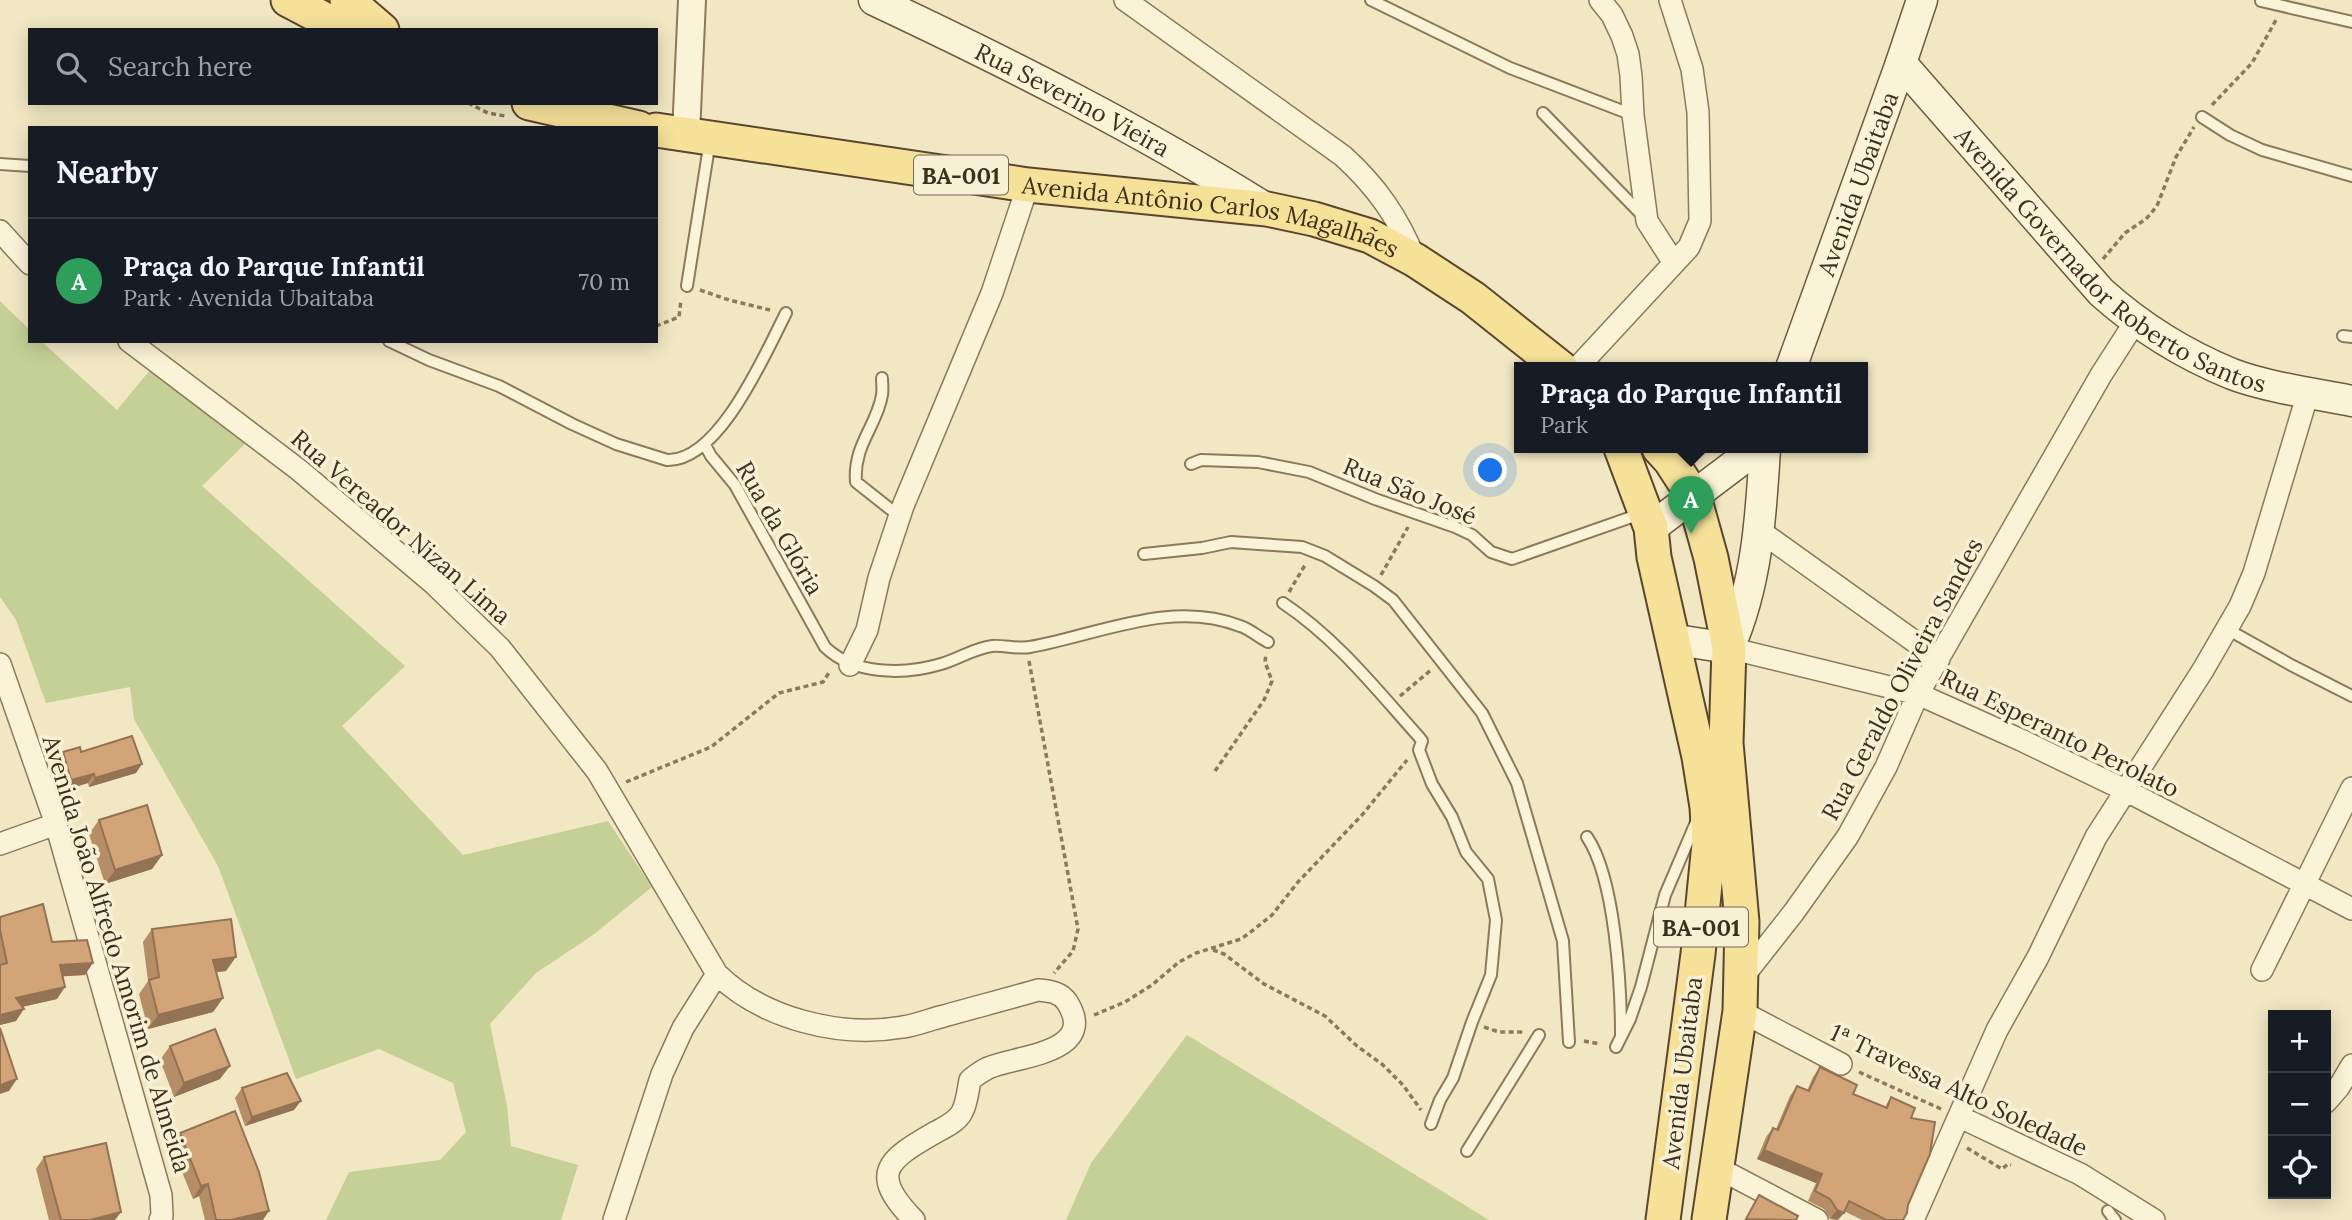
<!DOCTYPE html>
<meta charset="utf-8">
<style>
:root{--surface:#171b24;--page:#20242c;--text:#f1f3f6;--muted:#9ea1a6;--line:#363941;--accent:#db2777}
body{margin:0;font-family:Lora,serif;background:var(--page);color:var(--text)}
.controls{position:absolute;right:21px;bottom:21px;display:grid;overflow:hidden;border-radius:0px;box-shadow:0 4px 18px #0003}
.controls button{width:63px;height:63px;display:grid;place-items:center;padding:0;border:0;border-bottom:2px solid var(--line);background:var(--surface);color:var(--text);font:35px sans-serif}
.you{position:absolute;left:1491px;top:471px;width:24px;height:24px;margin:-18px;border:5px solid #fff;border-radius:50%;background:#1a73e8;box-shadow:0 0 0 10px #1a73e833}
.badge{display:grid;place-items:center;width:46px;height:46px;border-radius:50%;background:var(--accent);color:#fff;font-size:23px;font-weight:700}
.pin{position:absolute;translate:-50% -58px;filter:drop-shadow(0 2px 4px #0008)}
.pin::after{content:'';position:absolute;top:37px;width:24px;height:21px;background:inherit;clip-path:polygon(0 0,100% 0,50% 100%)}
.popup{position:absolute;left:1514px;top:362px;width:354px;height:91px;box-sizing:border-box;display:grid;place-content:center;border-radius:0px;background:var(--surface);filter:drop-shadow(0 2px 5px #0005);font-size:23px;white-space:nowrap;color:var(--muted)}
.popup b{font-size:26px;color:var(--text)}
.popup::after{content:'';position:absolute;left:50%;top:100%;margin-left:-14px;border:14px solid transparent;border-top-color:var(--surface)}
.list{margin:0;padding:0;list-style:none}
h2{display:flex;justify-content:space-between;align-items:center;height:91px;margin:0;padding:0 28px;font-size:30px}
h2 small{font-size:23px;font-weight:400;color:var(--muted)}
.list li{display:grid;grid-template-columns:46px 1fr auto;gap:21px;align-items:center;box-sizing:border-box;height:126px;padding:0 28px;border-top:2px solid var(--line)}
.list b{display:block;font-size:26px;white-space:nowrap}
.list p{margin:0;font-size:23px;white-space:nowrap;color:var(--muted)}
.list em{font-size:23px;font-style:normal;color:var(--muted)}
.icon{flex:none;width:38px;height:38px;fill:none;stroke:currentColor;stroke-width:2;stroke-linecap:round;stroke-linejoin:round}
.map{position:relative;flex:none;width:2352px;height:1220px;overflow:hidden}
.search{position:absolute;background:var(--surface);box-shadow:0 4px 18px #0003;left:28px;top:28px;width:630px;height:77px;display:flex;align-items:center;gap:18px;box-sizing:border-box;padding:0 24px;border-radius:0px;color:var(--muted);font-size:26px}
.panel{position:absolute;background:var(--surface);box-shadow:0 4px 18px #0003;left:28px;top:126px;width:630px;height:217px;border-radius:0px}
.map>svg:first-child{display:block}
.green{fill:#c5d096}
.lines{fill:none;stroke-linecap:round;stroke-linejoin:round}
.service-casing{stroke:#8d7959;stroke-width:14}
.minor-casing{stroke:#8d7959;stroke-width:24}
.tertiary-casing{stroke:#8d7959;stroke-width:30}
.secondary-casing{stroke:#6f593c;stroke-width:33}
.primary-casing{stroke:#5a462d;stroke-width:37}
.path{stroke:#8d7959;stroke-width:3.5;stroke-dasharray:5 3.5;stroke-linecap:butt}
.service{stroke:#fbf3d8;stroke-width:10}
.minor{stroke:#fbf3d8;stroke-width:21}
.tertiary{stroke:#fbf3d8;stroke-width:26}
.secondary{stroke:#fbf3d8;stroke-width:30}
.primary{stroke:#f6e199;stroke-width:33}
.wall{fill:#b58d66}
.shaded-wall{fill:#937353}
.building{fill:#d2a477;stroke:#937353;stroke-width:2}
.labels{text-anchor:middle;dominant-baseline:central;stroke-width:7;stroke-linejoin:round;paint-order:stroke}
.shield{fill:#f8f0d4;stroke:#746955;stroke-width:2}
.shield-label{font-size:23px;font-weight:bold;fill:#3c2f1e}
.street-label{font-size:24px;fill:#3c2f1e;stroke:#f8f0d4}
</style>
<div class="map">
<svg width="2352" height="1220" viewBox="0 0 2352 1220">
<rect width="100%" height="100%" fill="#f1e7c3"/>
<path class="green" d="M0,301L30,330V341H41L117,410L150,370L245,444L202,486L405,666L342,726L463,855L608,821L652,887L593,935L536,973L490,1024L507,1106L511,1146L578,1165L561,1220H326L349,1172L440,1160L466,1132L453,1083L379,1049L296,1079L218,866L134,719L130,687L46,703L16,620L0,597Z
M1187,1035L1489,1220H1066L1091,1163Z"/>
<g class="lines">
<g class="service-casing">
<path id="service" d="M1371,0L1510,68L1633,115
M2261,1L2352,22
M1543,113L1643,216
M2202,117L2230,135L2262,150L2352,176
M0,164L30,166
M687,286L708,153
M2343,336L2352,337
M389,341L429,360L499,386L572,424L616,444L667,460C719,462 765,354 786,313
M882,378C882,383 883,390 882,395C877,426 853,445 856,482L899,516
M705,445L711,456L735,485L825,647C854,675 904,675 941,664C958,659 975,648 992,646C1004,645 1017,649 1030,647C1098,635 1171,599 1240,626C1250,629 1258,637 1268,642
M1191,464L1201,460L1258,462L1309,472L1375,499L1455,527L1472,535L1491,552L1512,559L1643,513
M1144,554L1202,548L1231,542L1302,547L1325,556L1374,586L1393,600L1482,713L1517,783L1563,941L1569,1042
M1283,603C1337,639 1376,689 1419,737L1422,741L1419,750L1432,784L1452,817L1466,852L1488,879L1496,920L1491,975L1472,1022L1453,1078L1440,1100L1431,1124
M2227,629L2291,665L2352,696
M1587,837C1615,878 1621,985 1621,1035
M1616,1047L1630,1019L1641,987L1665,895L1697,820
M1467,1151L1539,1035
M2108,1211L2115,1220"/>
</g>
<g class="minor-casing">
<path id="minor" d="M1125,0L1343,156C1376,186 1399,218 1415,260
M1600,0L1612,15L1622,36L1628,54L1631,76L1633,115L1647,221L1674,263
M0,231L30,264
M129,341L299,470L433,583L500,648L597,771L717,974C763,1019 840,1038 903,1027C917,1025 931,1019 944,1016C976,1007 1007,999 1038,990C1050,991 1060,992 1067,1002C1100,1054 1014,1056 988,1068C982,1071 975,1076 970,1080C968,1090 967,1103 962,1112C957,1122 945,1127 936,1132C887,1160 868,1173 914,1220
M1577,368L1689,247L1700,221L1698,112L1692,69L1670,0
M1760,531L1939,659
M1729,648L1918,694L2021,740L2127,791L2352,909
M0,664L56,824L161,1195L162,1216L160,1220
M850,665L867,630L879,578L903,506L992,293L1028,185
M0,844L56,824
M2262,970L2352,788
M1742,978L1794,912L1848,836L1886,767L1918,694L2101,375L2135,322
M1740,1011L1841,1064
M2326,1102L2339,1087L2352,1065
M1960,1117L2080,1174L2154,1220
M1716,1167L1817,1220
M614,1220L662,1074L683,1028L717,974
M1913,1220L1997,1030L2038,957L2096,837L2203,670L2240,606L2254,573L2308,393"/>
</g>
<g class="tertiary-casing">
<path id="tertiary" d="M686,134L692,0"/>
</g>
<g class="secondary-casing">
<g id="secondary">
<path id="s1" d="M874,0C1008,63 1141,130 1267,209"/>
<path id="s2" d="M1901,63L2101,292C2140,327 2183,354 2232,374C2266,387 2316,394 2352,401"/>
<path id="s3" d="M1791,368L1901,63L1922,0"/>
<path d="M1651,528L1757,448"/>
<path d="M1671,636L1683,641L1729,648C1757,584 1761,517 1765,448"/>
</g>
</g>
<g class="primary-casing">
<g id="primary">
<path d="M288,0L345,30"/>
<path d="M347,0L382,30"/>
<path d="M529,103L639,128"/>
<path id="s4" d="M656,130L1028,185L1267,209L1314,219L1370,236L1415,260L1473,298L1561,368"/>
<path d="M1621,448L1651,528L1654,557L1699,757L1707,807L1709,844L1698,954L1663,1220"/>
<path d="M1659,448L1670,460L1694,497L1711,558L1729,648L1726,743L1742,922L1740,1011L1709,1220"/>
</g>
</g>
<path class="path" d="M468,103L488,113L505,116
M2212,105L2252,63L2276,20
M2103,259L2125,233L2146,219L2157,206L2176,157L2194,127
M700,290L729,300L770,310
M656,326L679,317L681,300
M1381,575L1408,527
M1289,592L1305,565
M1029,661L1078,929L1073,951L1054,973
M1400,696L1431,670
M1215,771L1264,700L1272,681L1265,662L1266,654
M626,782L711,747L779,693L823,682L830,671
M1213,950L1224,954L1264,984L1325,1016L1357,1046L1383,1065L1403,1085L1421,1110
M1094,1015L1125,1002L1152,985L1179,962L1196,953L1241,939L1252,931L1272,915L1298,882L1362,815L1407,760
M1484,1027L1499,1032H1525
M1584,1041L1600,1044
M1859,1072L1941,1109
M1967,1148L2002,1169L2008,1164L2011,1165"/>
<use href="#service" class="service"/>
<use href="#minor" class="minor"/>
<use href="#tertiary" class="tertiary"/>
<use href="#secondary" class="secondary"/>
<use href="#primary" class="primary"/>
</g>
<path class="wall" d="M63,752H81L136,773L89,787L88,783L65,790L56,761Z
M99,820L162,855L152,869L105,884L89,834Z
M0,917L52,942L85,975L62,976L57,999L22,1007L16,1021L0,1025Z
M152,929L226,971L216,972L223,998L213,1012L148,1029L139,994L148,981L143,942Z
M170,1046L220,1079L174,1097L160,1060Z
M1820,1067L1853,1094L1885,1107L1891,1097L1911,1118L1908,1205L1903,1220H1862L1844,1211L1830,1219L1824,1209L1808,1201L1816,1183L1757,1159L1766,1137L1773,1128L1776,1129L1790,1096L1797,1086L1807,1091L1813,1077Z
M242,1088L294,1110L245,1126L235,1098Z
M180,1133L263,1220H205L199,1196L193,1199L171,1145Z
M44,1157L115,1220H49L36,1169Z
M1759,1195L1796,1220H1745Z"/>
<path class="shaded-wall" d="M142,764L136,773L89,787L95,778Z
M94,774L88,783L65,790L71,780Z
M162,855L152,869L105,884L115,870Z
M236,957L226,971L203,974L213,960Z
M93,963L85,975L52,977L60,965Z
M65,987L57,999L8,1010L16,998Z
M223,998L213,1012L148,1029L158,1015Z
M24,1009L16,1021L0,1025V1015Z
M230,1066L220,1079L174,1097L184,1083Z
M17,1079L9,1091L0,1094V1085Z
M301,1101L294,1110L245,1126L252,1117Z
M1764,1150L1822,1174L1816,1183L1757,1159Z
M208,1184L199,1196L193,1199L201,1186Z
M1837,1210L1844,1213L1838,1220L1830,1219Z
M269,1211L263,1220H231Z
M121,1212L115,1220H90Z"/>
<path class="building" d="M132,736L142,764L95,778L94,774L71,780L63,752L80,747L81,752Z
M147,805L162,855L115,870L99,820Z
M43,904L52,942L87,940L93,963L60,965L65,987L16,998L24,1009L0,1015V965L7,963L0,930V917Z
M231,919L236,957L213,960L223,998L158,1015L149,980L159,977L152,929Z
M0,1028L17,1079L0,1085Z
M215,1029L230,1066L184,1083L170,1046Z
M1820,1067L1857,1085L1853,1094L1887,1108L1891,1097L1915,1108L1911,1118L1935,1122L1930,1154L1908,1205L1907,1213L1903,1220H1885V1219L1849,1201L1844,1213L1837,1210L1830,1199L1815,1191L1822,1174L1764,1150L1773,1128L1778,1130L1797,1086L1809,1091Z
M287,1073L301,1101L252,1117L242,1088Z
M235,1111L259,1172L269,1211L231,1220H216L208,1184L201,1186L180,1133Z
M106,1143L121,1212L90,1220H61L44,1157Z
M1759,1195L1798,1216L1796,1220L1746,1219Z"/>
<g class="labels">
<g class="shield">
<rect x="914" y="155.5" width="94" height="39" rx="5"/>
<rect x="1654" y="907.5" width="94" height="39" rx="5"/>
</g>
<g class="shield-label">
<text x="961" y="175">BA-001</text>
<text x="1701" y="927">BA-001</text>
</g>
<g class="street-label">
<text stroke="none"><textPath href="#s1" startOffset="222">Rua Severino Vieira</textPath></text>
<text stroke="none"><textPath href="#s3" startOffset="196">Avenida Ubaitaba</textPath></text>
<text stroke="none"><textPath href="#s4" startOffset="562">Avenida Antônio Carlos Magalhães</textPath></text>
<text stroke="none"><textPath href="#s2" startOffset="292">Avenida Governador Roberto Santos</textPath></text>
<text transform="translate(1410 491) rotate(22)">Rua São José</text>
<text transform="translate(401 527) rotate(41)">Rua Vereador Nizan Lima</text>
<text transform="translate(780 528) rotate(60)">Rua da Glória</text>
<text transform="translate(1902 679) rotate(-62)">Rua Geraldo Oliveira Sandes</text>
<text transform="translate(2060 733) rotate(26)">Rua Esperanto Perolato</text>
<text transform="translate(117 954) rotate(73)">Avenida João Alfredo Amorim de Almeida</text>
<text transform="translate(1682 1073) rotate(-83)">Avenida Ubaitaba</text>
<text transform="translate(1959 1090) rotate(25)">1ª Travessa Alto Soledade</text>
</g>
</g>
</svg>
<div class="controls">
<button>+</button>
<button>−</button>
<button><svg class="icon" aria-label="locate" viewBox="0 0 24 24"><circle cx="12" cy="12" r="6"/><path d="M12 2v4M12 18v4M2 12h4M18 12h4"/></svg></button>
</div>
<div class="you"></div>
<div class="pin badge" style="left:1691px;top:534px;background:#2e9e5b">A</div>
<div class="popup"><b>Praça do Parque Infantil</b>Park</div>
<div class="search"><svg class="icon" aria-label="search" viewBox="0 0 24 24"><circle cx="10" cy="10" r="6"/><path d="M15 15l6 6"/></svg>Search here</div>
<section class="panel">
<h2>Nearby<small></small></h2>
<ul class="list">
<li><span class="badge" style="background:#2e9e5b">A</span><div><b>Praça do Parque Infantil</b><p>Park · Avenida Ubaitaba</p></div><em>70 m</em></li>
</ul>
</section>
</div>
